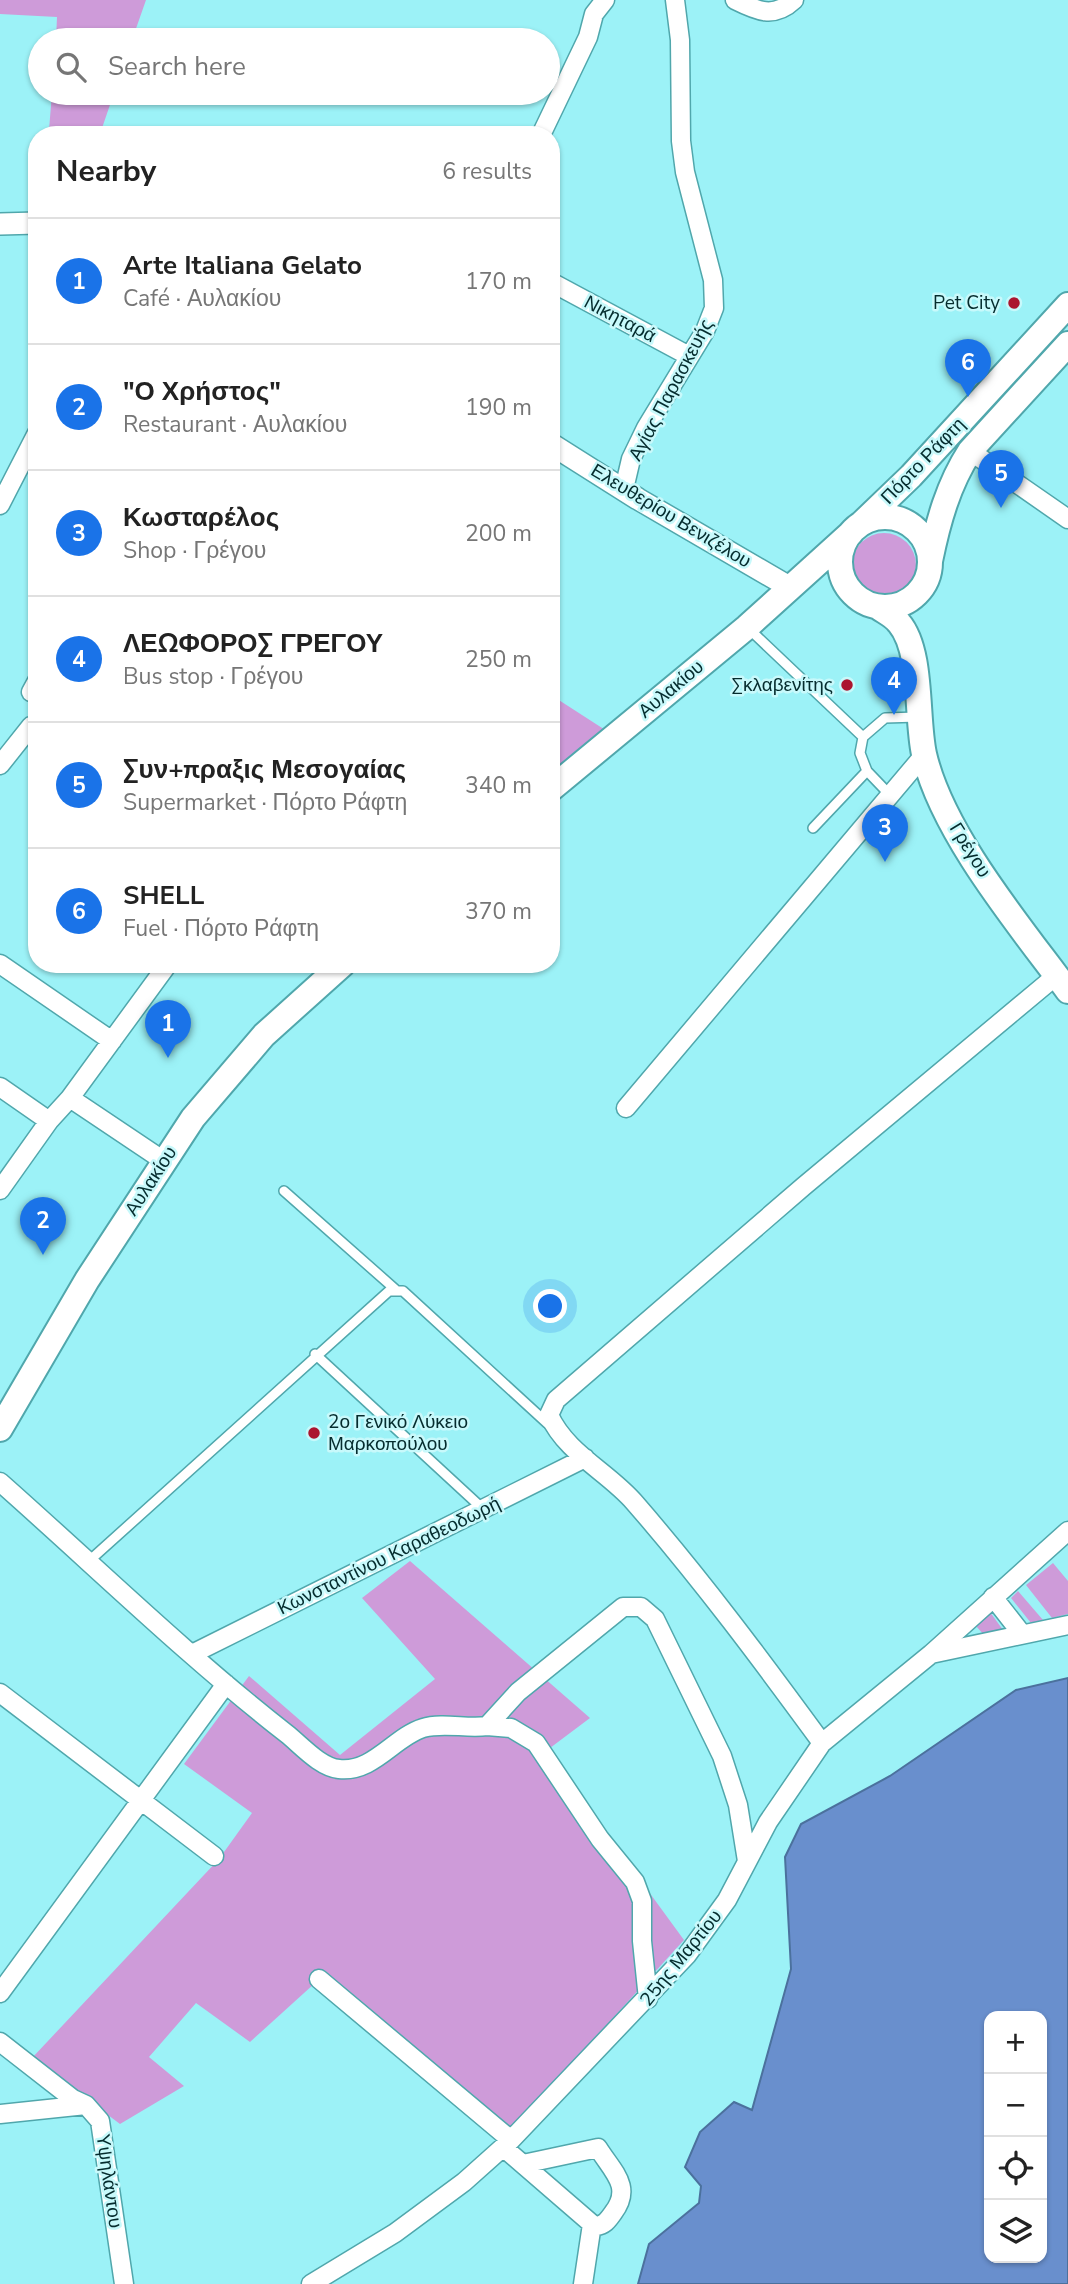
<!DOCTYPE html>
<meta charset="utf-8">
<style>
:root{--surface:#fff;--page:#f6f6f6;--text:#222;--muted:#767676;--line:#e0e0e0;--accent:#1a73e8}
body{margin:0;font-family:"Nunito Sans",sans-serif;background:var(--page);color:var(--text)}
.controls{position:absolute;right:21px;bottom:21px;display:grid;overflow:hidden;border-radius:14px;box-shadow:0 2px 5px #0004}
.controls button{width:63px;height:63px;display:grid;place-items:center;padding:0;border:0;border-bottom:2px solid var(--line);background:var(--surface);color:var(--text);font:35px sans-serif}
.you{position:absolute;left:551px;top:1307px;width:24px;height:24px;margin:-18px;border:5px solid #fff;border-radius:50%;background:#1a73e8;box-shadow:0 0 0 10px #1a73e833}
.badge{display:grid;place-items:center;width:46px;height:46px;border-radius:50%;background:var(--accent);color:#fff;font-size:23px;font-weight:700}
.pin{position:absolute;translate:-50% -58px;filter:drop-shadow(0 2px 4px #0008)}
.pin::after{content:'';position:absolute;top:37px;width:24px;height:21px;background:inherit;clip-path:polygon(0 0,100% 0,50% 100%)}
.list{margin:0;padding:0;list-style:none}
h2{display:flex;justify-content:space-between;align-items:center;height:91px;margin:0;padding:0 28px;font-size:30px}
h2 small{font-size:23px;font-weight:400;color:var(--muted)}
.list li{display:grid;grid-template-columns:46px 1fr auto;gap:21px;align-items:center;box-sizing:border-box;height:126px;padding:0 28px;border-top:2px solid var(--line)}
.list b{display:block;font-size:26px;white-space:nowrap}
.list p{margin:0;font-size:23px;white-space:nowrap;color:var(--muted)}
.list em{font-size:23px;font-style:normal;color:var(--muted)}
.icon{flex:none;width:38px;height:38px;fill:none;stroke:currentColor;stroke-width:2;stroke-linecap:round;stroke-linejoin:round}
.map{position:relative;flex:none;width:1068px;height:2284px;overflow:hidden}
.search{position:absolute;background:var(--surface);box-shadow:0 2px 5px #0004;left:28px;top:28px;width:532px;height:77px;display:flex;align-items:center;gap:18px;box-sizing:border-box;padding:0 24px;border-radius:38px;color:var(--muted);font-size:26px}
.panel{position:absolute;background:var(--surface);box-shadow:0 2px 5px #0004;left:28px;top:126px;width:532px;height:847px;border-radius:28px}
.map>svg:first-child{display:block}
.green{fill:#ce9bd9}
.water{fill:#698fcd;stroke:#4b719d;stroke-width:2;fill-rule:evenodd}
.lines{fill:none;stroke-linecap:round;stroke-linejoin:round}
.service-casing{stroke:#50a7ac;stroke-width:12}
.minor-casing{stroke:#50a7ac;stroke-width:21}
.tertiary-casing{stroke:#50a7ac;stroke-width:24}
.secondary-casing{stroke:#50a7ac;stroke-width:28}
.service{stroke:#fff;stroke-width:9}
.minor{stroke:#fff;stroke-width:18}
.tertiary{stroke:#fff;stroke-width:21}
.secondary{stroke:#fff;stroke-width:24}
.poi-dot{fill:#ab152f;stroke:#c8f9fb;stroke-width:2.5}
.labels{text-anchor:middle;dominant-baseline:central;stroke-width:5;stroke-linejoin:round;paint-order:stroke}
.poi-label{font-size:19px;fill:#052c2e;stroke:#c8f9fb;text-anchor:end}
.street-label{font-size:19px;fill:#052c2e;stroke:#c8f9fb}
</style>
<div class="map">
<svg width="1068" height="2284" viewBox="0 0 1068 2284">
<rect width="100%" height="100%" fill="#9cf2f7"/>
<path class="green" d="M0,0H146L132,40H56L57,17L0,14Z
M52,93H114L100,134L49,130Z
M852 565a32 32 0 1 1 64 0a32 32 0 1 1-64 0Z
M551,695L613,735L551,784Z
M410,1561L590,1718L546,1751L684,1940L511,2130L325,1974L250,2042L196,2003L149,2057L184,2086L120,2124L32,2058L219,1859L252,1813L184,1764L249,1676L340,1755L435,1679L362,1598Z
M1053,1563L1068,1581V1614L1052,1618L1026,1585Z
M1018,1591L1043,1620L1031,1623L1011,1598Z
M990,1612L1003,1630L984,1635L976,1626Z"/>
<path class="water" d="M1068,1678V2284H638L649,2244L699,2203L701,2186L685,2167L700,2132L734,2102L752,2110L791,1969L785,1857L801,1824L890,1776L1016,1690ZM989,2016H1042V2258H989Z"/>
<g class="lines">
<g class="service-casing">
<path id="service" d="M747,627L863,737
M867,771L890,795
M813,828L867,771L860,753L863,737L885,718L918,717
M284,1191L396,1290
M315,1354L483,1509
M89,1561L389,1291H403L547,1423"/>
</g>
<g class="minor-casing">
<path id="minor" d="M735,0C757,11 774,19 794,0
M541,135L588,37L594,14L605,0
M551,282L689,356
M970,451L1068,519
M624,489L631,459L646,428L705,331L714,308L713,280L685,172L681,141L680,40L675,0
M0,505L37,433
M31,692L37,681
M0,765L31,726
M0,964L112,1041
M0,1087L49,1121L70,1098L164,1161
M70,1098L168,964
M626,1108L924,755
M0,1190L49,1121
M0,1482C95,1566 187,1656 287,1734C302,1746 320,1767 339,1769C373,1773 394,1737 423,1728C443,1722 467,1729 487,1726L518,1692L623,1607H641L655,1619L722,1756L738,1805L747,1861
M993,1597L1022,1634
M192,1654L585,1458
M931,1654L1068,1625
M0,1693L214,1856
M487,1726L511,1728L536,1743L600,1839L635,1882L642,1901V1941L648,1999
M822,1743C762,1661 701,1579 634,1502C608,1472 566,1453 549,1415L556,1400L804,1186L1057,975
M319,1979L511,2140
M0,1993L226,1684
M0,2042L73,2099L86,2105L100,2121L124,2284
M0,2114L86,2105
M504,2148L592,2224L596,2226C605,2225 608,2220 613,2213C633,2187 613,2172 598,2148L523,2164
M311,2284L395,2233L464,2182L511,2140L687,1955L727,1900L768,1822L822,1743L931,1654L1068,1531
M583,2284L592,2224"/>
</g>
<g class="tertiary-casing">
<path id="tertiary" d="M0,224L37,223
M551,444L638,499L791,588"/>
</g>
<g class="secondary-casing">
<path id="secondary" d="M840 562a45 45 0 1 1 90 0a45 45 0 1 1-90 0Z
M862,523L911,476L1068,305
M930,561C938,522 948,485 970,451L1068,344
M878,607C885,612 894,616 899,623C923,651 916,718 924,754C942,833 1019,925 1068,991
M551,789L747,627L851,533
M0,1429L87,1280L193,1118L264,1035L343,964"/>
</g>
<use href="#service" class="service"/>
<use href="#minor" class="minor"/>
<use href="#tertiary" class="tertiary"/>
<use href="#secondary" class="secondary"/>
</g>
<g class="poi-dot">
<circle cx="1014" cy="303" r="7"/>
<circle cx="847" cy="685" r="7"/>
<circle cx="314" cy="1433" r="7"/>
</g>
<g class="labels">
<g class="poi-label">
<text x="1000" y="303">Pet City</text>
<text x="833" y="685">Σκλαβενίτης</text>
<text x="328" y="1422" text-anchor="start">2ο Γενικό Λύκειο<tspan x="328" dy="22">Μαρκοπούλου</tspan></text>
</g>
<g class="street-label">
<text transform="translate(620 319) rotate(28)">Νικηταρά</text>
<text transform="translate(671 390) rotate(-62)">Αγίας Παρασκευής</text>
<text transform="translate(923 461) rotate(-46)">Πόρτο Ράφτη</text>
<text transform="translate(671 516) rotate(31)">Ελευθερίου Βενιζέλου</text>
<text transform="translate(671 689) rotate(-40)">Αυλακίου</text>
<text transform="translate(970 850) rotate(58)">Γρέγου</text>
<text transform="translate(151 1181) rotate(-57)">Αυλακίου</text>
<text transform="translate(389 1556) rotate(-26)">Κωνσταντίνου Καραθεοδωρή</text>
<text transform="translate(681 1958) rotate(-51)">25ης Μαρτίου</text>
<text transform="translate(109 2181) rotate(82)">Υψηλάντου</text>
</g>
</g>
</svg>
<div class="controls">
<button>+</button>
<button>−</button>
<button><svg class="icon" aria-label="locate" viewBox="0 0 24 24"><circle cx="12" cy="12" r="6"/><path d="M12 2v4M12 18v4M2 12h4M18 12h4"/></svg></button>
<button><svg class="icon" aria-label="layers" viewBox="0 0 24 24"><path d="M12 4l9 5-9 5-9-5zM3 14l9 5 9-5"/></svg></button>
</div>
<div class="you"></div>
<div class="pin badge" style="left:168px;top:1058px">1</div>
<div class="pin badge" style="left:43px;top:1255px">2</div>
<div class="pin badge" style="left:885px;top:862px">3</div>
<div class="pin badge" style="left:894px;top:715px">4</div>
<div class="pin badge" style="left:1001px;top:508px">5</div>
<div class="pin badge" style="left:968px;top:397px">6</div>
<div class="search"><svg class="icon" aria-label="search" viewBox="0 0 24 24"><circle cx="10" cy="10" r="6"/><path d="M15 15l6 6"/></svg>Search here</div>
<section class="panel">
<h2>Nearby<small>6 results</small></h2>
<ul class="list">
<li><span class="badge">1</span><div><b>Arte Italiana Gelato</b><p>Café · Αυλακίου</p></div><em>170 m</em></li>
<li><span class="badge">2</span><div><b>&quot;Ο Χρήστος&quot;</b><p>Restaurant · Αυλακίου</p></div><em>190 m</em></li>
<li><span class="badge">3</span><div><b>Κωσταρέλος</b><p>Shop · Γρέγου</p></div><em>200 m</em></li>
<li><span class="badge">4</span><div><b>ΛΕΩΦΟΡΟΣ ΓΡΕΓΟΥ</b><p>Bus stop · Γρέγου</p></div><em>250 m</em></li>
<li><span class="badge">5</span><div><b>Συν+πραξις Μεσογαίας</b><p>Supermarket · Πόρτο Ράφτη</p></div><em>340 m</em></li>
<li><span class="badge">6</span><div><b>SHELL</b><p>Fuel · Πόρτο Ράφτη</p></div><em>370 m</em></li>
</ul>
</section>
</div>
